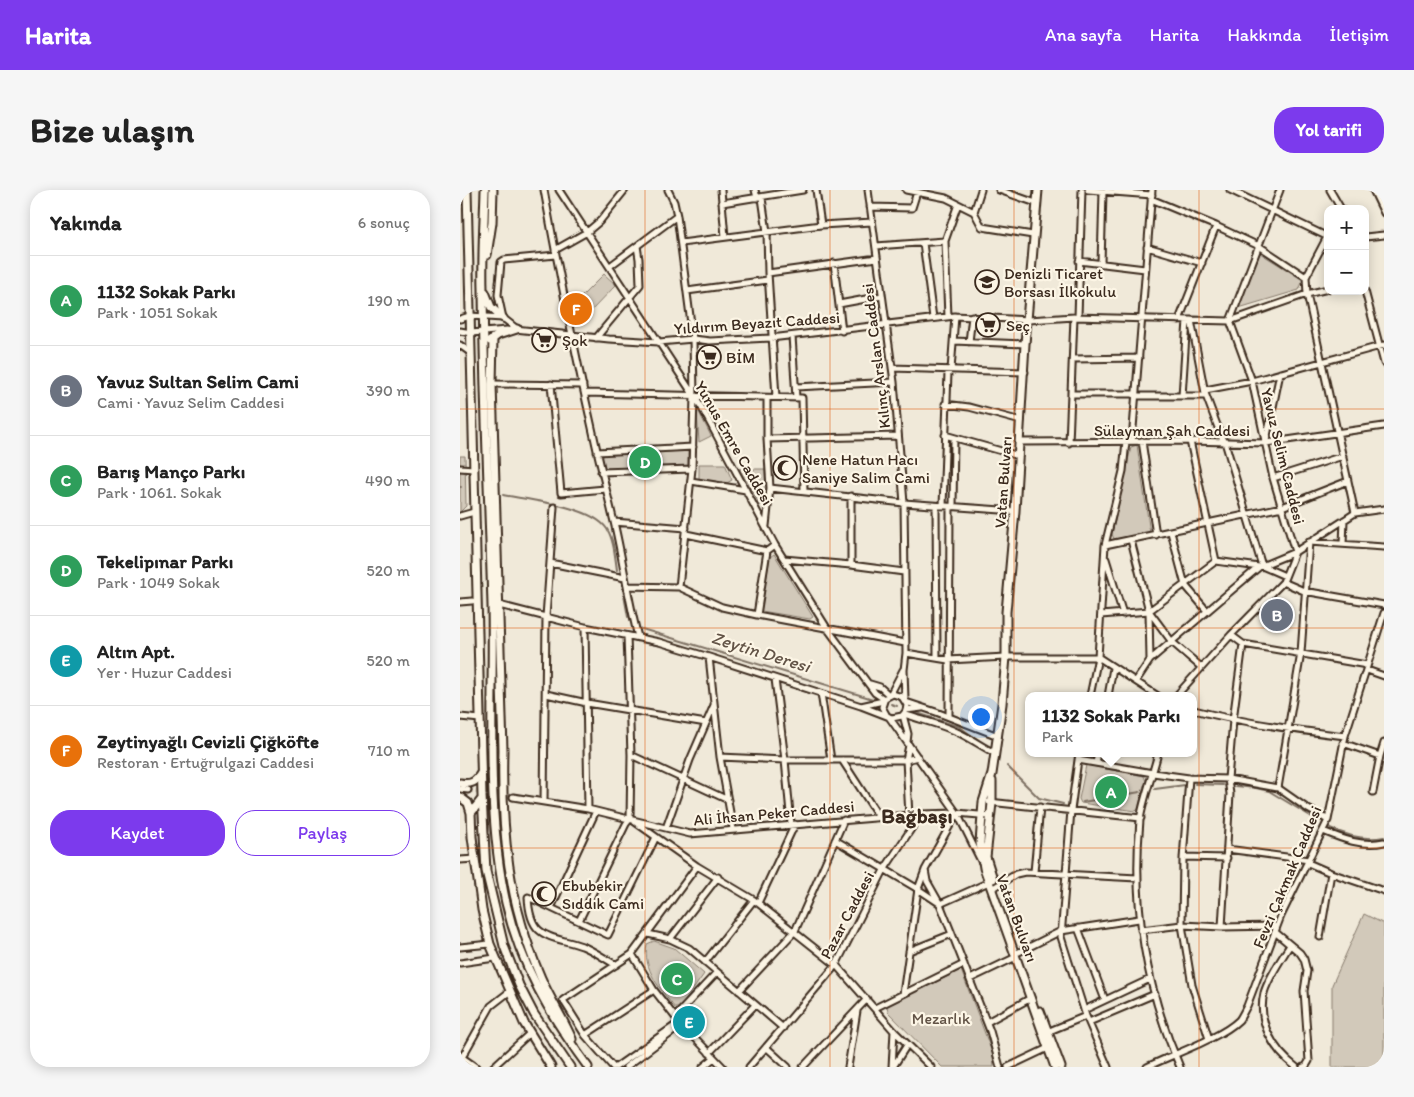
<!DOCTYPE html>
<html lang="tr">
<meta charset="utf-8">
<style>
:root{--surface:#fff;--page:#f6f6f6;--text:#222;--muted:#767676;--line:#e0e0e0;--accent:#7c3aed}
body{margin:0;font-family:Itim,sans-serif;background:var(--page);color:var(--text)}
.controls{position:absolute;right:15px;top:15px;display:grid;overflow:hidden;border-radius:10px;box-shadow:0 2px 12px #0003}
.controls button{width:45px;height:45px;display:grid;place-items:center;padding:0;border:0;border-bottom:1px solid var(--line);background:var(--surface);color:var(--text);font:25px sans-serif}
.you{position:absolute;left:520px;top:526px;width:18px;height:18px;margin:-12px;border:4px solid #fff;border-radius:50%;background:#1a73e8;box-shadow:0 0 0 8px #1a73e833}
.badge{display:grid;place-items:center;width:32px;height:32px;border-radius:50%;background:var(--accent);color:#fff;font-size:16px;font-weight:700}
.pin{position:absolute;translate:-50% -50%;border:2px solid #fff;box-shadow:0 1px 5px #0006}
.popup{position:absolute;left:565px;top:502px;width:172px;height:65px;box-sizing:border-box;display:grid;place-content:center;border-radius:10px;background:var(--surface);filter:drop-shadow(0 1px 4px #0005);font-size:16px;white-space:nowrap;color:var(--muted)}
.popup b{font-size:19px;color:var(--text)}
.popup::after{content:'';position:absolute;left:50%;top:100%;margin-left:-10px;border:10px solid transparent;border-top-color:var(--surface)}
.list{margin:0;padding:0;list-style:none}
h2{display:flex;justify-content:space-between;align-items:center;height:65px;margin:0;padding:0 20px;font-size:21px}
h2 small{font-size:16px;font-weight:400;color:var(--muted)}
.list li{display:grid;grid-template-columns:32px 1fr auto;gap:15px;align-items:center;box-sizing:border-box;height:90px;padding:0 20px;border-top:1px solid var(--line)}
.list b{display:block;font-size:19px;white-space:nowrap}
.list p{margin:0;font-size:16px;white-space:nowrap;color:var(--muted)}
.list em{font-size:16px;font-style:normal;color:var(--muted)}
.actions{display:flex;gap:10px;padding:15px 20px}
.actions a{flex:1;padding:11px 0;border:1px solid var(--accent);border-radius:20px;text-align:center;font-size:18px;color:var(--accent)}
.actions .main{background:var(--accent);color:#fff}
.map{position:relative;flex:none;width:924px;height:877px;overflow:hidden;border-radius:20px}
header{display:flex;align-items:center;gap:30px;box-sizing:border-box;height:70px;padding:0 25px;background:var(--accent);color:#fff}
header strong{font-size:24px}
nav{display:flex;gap:28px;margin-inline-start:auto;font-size:18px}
.intro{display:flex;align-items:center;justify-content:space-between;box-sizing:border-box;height:120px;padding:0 30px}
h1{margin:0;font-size:35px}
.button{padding:12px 22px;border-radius:20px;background:var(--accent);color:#fff;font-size:18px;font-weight:700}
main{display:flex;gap:30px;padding:0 30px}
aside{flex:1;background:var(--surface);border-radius:20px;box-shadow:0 2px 12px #0003}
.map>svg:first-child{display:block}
.green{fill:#d2c9ba;stroke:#867a6c}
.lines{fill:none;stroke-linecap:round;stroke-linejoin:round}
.stream{stroke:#7e7163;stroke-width:2}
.minor-tunnel{stroke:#ccc3b4;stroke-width:5;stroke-dasharray:5 2.5;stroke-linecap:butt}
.minor-casing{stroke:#3b2a1e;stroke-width:9}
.major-casing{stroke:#3b2a1e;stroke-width:11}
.minor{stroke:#fcf5e5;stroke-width:5}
.major{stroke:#fcf5e5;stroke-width:7}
.grid{fill:none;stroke:#df570d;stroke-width:1;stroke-opacity:0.55}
.labels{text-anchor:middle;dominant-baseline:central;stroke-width:4.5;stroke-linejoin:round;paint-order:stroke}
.poi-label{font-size:16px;fill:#3b2a1e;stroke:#fcf5e5;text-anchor:start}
.street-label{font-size:16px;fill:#3b2a1e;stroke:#fcf5e5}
.park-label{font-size:16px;fill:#615245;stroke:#fcf5e5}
.water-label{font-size:18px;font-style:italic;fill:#625346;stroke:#fcf5e5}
.district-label{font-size:21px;font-weight:bold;fill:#3b2a1e;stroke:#fcf5e5}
</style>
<header>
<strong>Harita</strong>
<nav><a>Ana sayfa</a><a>Harita</a><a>Hakkında</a><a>İletişim</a></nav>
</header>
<div class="intro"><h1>Bize ulaşın</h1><a class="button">Yol tarifi</a></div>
<main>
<aside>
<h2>Yakında<small>6 sonuç</small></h2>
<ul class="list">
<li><span class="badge" style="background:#2e9e5b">A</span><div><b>1132 Sokak Parkı</b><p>Park · 1051 Sokak</p></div><em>190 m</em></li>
<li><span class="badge" style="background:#6b7280">B</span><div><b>Yavuz Sultan Selim Cami</b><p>Cami · Yavuz Selim Caddesi</p></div><em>390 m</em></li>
<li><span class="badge" style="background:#2e9e5b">C</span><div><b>Barış Manço Parkı</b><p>Park · 1061. Sokak</p></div><em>490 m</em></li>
<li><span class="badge" style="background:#2e9e5b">D</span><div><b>Tekelipınar Parkı</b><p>Park · 1049 Sokak</p></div><em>520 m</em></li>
<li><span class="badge" style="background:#0f9aa8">E</span><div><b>Altın Apt.</b><p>Yer · Huzur Caddesi</p></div><em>520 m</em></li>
<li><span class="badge" style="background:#e8710a">F</span><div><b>Zeytinyağlı Cevizli Çiğköfte</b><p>Restoran · Ertuğrulgazi Caddesi</p></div><em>710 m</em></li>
</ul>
<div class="actions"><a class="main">Kaydet</a><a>Paylaş</a></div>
</aside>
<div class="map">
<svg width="924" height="877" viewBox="0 0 924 877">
<rect width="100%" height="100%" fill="#f0e9d9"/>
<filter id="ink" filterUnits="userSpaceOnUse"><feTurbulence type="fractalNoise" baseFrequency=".02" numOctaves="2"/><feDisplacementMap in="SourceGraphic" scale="10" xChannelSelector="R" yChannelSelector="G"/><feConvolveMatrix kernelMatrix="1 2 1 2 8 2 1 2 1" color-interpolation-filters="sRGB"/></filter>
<g filter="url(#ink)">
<path class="green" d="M800,63L843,90L839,100L782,117H777Z
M144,84L156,95L131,121L118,110Z
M238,220L251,246L239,252L237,223Z
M677,255L690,343L654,349L652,344L671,257Z
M228,261V277L148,279L143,276L142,267L147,264Z
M0,266H5L6,316L0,322Z
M239,274H265L272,290L267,293L239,289Z
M279,279H305L306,313L300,315Z
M314,364L353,427L350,429L301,421L310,367Z
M626,575L684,586L687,594L684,595L678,619L676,621L621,613L619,609Z
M904,724L924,734V877H872V795Z
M194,751L214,758L244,784L220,818H215C201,800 182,779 187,754Z
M501,780L533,865L534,877H482L428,822L427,816Z"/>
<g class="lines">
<path class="stream" d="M0,297H1
M43,305C69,310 132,316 147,339C154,350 155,367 157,380
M162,394L168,427
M182,439L413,509
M431,514L437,516
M457,523L500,537L518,550
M547,576L579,608L603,614
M735,594L763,595
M776,596L796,598L809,601L857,630
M695,599L725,595
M623,612L680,602
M870,638C887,646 905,651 924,647"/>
<path class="minor-tunnel" d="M8,600L53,607"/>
<g class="minor-casing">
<path id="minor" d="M84,0C104,111 127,222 154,332C163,370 168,409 178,447
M99,0L242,218L315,355L367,438L415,503L424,509
M208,0L214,12L217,26L233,149L234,206L232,279L219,397
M261,0L265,47
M295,0L297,8
M356,0L361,35
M408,0L434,192L444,313L446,463L444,480L445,509
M446,0L486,8L514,22
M539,0L576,13
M628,0L692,5
M770,0L868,47
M870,0L881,19
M913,0L924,23
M302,8L307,42L308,83L316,207
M691,9L756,36L799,56L846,87
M262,13L343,0
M410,17L452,18L457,2
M514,22L522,37L573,45
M514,22L521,0
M867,47L846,87L847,104L895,323
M905,47L924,45
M221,53L361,35L412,32
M463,53L473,128
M416,56L485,51
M687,57L742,73
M95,60L127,42L140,31L165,0
M619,71L685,79
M374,73L382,141
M641,73L643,2
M150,76L217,26
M308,83L417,68
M227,101L308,90
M905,101L924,173
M379,114L422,106
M488,127L485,51L498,14
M618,127L622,0
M43,128L38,105L41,72L44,70L96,65
M0,129L10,126L43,128L57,139
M719,130L756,36
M731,130L745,203L763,251
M55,139L149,149L199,152L233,149L250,151L311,148L495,126L569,130L614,127L770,131L847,104L868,99
M0,141L11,143L47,140
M332,146L336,208
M136,148L180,95L179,69L177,56
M494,151L565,154
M509,152L512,126
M0,155L11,163
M613,169L679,168
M432,178L565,182
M32,194L123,195
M91,194L101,303L145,299
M336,197L434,192
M745,200L792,191L924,155
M125,203L342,208L344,301
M612,204H676
M675,206H746
M722,206L727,130
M485,214L509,217L561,231
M485,245L559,266
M307,249L438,246
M672,251L692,0
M682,251L696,345
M730,251L756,371
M806,251L820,183
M559,252L730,251L806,253L924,236
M765,252L802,376
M609,253L614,127
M137,262L233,257
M0,278L14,279
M141,282L232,279
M813,288L883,266
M231,291L286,300
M310,298L444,313L555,321
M476,316L477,468
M483,316L488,183L491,180L495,126
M493,317L494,248
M0,326L14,322
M154,332L226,338
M306,336L310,298L307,249V208
M711,342L725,395L747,421
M226,344L307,361L315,355
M671,350L689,421L712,452L741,477
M883,354L884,330
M645,355L822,317L888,291
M324,369L391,375L444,382
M646,369L663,424
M756,371L799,377
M90,373L165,388
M391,375V306
M802,376L825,386
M823,392L844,401L924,415
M167,396L219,397L262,417L297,425L445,453
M0,412L12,411
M39,415L125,437L199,452L249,467L401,516L432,528L442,526L446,521L447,515L442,507L433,504L425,508L422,517L427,526
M689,422L690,470
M297,425L307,361
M641,425L689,421L756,371
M125,437L128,619
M771,445L783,454L907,475
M167,446L171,565L170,629
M446,463L488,470L546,467H638L698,506
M249,467L260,567L273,639
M907,480L924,486
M315,489L325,570L331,634
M676,491L690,470L799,377L835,362L895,323L924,319
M410,494L420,497L429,505
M361,503L371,570
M86,504L127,513L246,533
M430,505L443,480
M630,506L638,467L645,355L663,281L666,251
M648,506L653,478
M716,506L771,445L823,392L835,362L813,288L792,191L770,131L820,0
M446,512L476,522L538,546
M401,516L423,511
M446,520L462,518
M734,520C784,533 834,540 885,546
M444,524C461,530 480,534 497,542C511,548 522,557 535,563
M443,525L448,544L447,552
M0,527L20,529
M429,527L497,623L521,671
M489,527L490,317
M883,553L920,566L924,553
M619,563L611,620L601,747L626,826L648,877
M698,563C693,584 683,610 680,630C672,715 686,799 720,877
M171,565L268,610
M260,567L325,570H446L458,567
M382,570L419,627
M618,570L693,583L729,588L768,589L818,598L848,619L868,630
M636,573L638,563
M729,588L723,669L722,735L732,795L749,849
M818,598L841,463L849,352L924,357
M0,599L8,600
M913,602L920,566
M53,607L128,619L230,644L461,624L497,623L530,626
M84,612L86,427L94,317
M529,612L681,628
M449,626L446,570L449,555
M175,632L237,676L294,710L376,775L434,841L471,877
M206,638L230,570L254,515
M863,641C882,649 903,657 924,652
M375,650L458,699L479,713
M767,659L849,670
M723,667L767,668
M0,670L15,669
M848,673L871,683L924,701
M465,680L467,691L480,714L492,744L530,841L540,877
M574,682L580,617
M531,697H535L556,684L565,682L677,688
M298,713L335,634
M480,714L529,692
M91,718L136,621
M119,731L166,634L170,629
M762,737L770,604L768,589L773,530L783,454
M618,738L645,810
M681,740L722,735L762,737L817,736
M815,742L840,763L844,769L847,781L844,801L849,871L846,876L843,877
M188,744L210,749L229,758L323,838
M860,747L871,683
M210,749L258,687
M830,755C822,768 808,788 804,803C797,832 813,860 836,877
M0,757L30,754
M449,761L492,744
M554,763L559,762L601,741L679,729
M172,764L194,800L215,827L263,877
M245,772L294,710
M0,773L35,768
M156,775C145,769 133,760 122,756C88,745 70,749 68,707L148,745L196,647
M510,789L556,767
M279,801L335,741L384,630
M443,804L458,699L465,680L497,623
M415,818L504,774
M624,820L690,789
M215,827L257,782
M527,832L571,808
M629,832L695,804
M587,842L626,826
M125,845L194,800
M306,857L328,877
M249,863L295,815
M0,866L16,877
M0,871L31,816L49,802
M33,877L69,844
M153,877L125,845L103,810L172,764L237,676
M156,877L220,832
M166,877L222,835
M243,877L254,868
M289,877L376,775L424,680L461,624
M343,877L407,809
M388,877L397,821
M432,877L434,841
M433,877L447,855
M548,877L588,858
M687,877C711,865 761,848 779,830C782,826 784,821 787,816L821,726L868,630L885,546L924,423"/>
</g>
<g class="major-casing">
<path id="major" d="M7,0L22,606L26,681L44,756L59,795L74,824L110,877
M25,0C24,33 22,66 23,99C24,205 29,310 32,415C34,511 25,619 46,713C60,774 91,827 128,877
M578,0L565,154L555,321L546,422V467L542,514L532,584L523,612L520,653L524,678L595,877
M27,65L32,33L33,0
M25,102L31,117L43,128
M33,148L32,194L43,560C41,641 48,712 81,788C90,809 103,828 112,849
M30,151L38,145L57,139
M532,591V613L526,667L533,689
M0,593C11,595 16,592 21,583
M0,607L8,613L11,623
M22,609L11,623L12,647L22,720L30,754L64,833L91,877
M580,821L601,877"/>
</g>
<use href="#minor" class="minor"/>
<use href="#major" class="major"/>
</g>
</g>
<path class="grid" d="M185,0V877M370,0V877M554,0V877M739,0V877M0,219H924M0,438H924M0,658H924"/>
<defs>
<g id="school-ring" transform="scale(1.25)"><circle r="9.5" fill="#fcf5e5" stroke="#3b2a1e" stroke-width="1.5"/><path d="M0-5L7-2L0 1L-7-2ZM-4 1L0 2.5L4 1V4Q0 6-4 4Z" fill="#3b2a1e"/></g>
<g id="supermarket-ring" transform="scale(1.25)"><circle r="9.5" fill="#fcf5e5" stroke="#3b2a1e" stroke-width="1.5"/><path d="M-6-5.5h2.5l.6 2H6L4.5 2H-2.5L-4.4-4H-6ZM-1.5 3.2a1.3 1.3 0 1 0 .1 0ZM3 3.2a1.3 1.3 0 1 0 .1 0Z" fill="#3b2a1e"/></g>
<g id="mosque-ring" transform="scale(1.25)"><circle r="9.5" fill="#fcf5e5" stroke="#3b2a1e" stroke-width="1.5"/><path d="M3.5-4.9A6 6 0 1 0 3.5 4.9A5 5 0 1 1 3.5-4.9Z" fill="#3b2a1e"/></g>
</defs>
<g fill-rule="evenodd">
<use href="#school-ring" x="527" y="92"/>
<use href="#supermarket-ring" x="528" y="135"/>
<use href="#supermarket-ring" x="84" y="150"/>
<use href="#supermarket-ring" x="249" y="167"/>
<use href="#mosque-ring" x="325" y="278"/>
<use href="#mosque-ring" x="84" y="704"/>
</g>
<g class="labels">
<g class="poi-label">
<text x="544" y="83">Denizli Ticaret<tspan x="544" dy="18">Borsası İlkokulu</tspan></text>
<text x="546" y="135">Seç</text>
<text x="102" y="150">Şok</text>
<text x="266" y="167">BİM</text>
<text x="342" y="269">Nene Hatun Hacı<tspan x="342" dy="18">Saniye Salim Cami</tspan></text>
<text x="102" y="695">Ebubekir<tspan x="102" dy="18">Sıddık Cami</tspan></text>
</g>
<g class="street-label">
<text transform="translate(297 133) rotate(-4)">Yıldırım Beyazıt Caddesi</text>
<text transform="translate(416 166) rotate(-97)">Kılınç Arslan Caddesi</text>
<text x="712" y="240">Sülayman Şah Caddesi</text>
<text transform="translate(274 253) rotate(60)">Yunus Emre Caddesi</text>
<text transform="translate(823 266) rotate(76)">Yavuz Selim Caddesi</text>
<text transform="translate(543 292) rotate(-86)">Vatan Bulvarı</text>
<text transform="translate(314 623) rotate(-5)">Ali İhsan Peker Caddesi</text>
<text transform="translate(827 687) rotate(-67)">Fevzi Çakmak Caddesi</text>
<text transform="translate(387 725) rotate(-62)">Pazar Caddesi</text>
<text transform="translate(557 728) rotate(70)">Vatan Bulvarı</text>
</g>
<g class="park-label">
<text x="481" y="828">Mezarlık</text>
</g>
<g class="water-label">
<text transform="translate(301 462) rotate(17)">Zeytin Deresi</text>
</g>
<g class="district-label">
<text x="457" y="625">Bağbaşı</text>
</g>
</g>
</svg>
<div class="controls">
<button>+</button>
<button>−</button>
</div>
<div class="you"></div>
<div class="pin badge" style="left:651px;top:602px;background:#2e9e5b">A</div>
<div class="popup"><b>1132 Sokak Parkı</b>Park</div>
<div class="pin badge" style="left:817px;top:425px;background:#6b7280">B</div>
<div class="pin badge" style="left:217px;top:789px;background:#2e9e5b">C</div>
<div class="pin badge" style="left:185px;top:272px;background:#2e9e5b">D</div>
<div class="pin badge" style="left:229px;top:832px;background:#0f9aa8">E</div>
<div class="pin badge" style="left:116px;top:119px;background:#e8710a">F</div>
</div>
</main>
